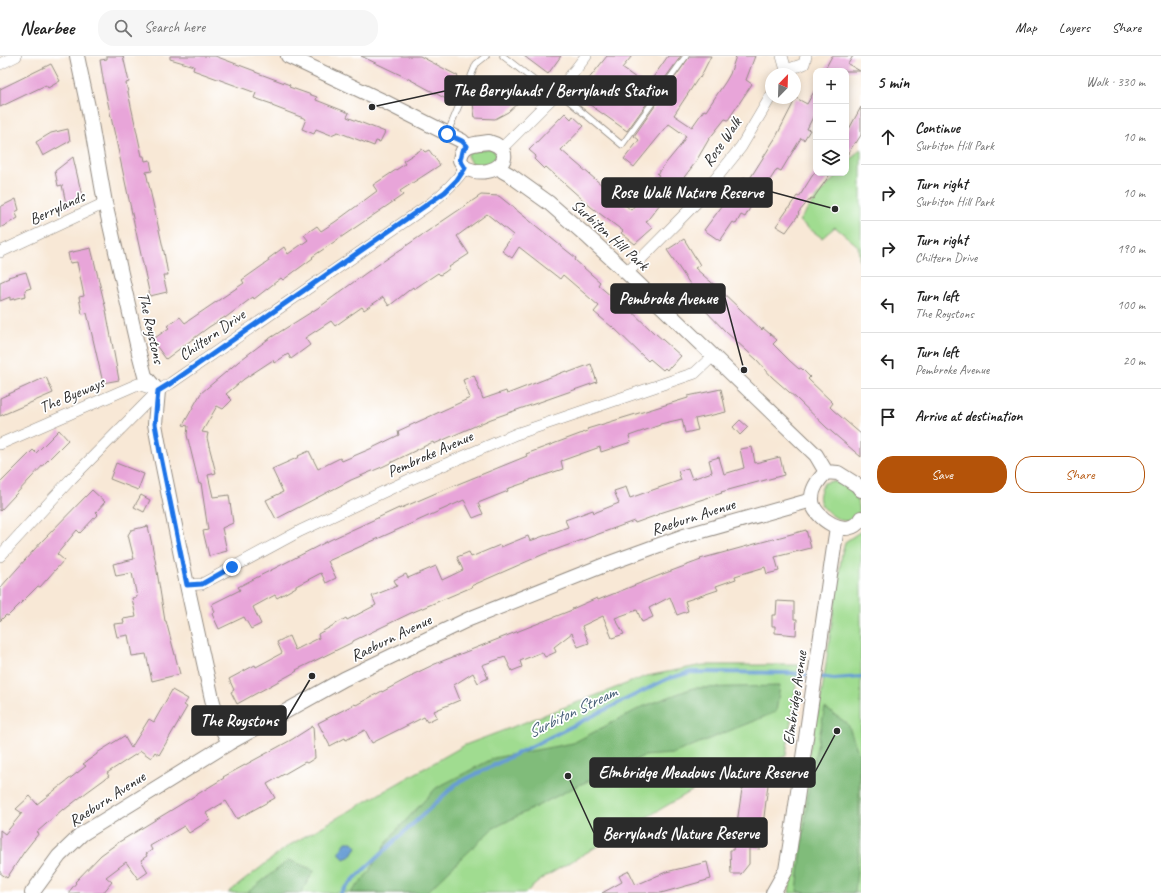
<!DOCTYPE html>
<meta charset="utf-8">
<style>
:root{--surface:#fff;--page:#f6f6f6;--text:#222;--muted:#767676;--line:#e0e0e0;--accent:#b45309}
body{margin:0;font-family:Caveat,sans-serif;background:var(--page);color:var(--text)}
.controls{position:absolute;right:12px;top:12px;display:grid;overflow:hidden;border-radius:8px;box-shadow:0 2px 10px #0003}
.controls button{width:36px;height:36px;display:grid;place-items:center;padding:0;border:0;border-bottom:1px solid var(--line);background:var(--surface);color:var(--text);font:20px sans-serif}
.compass{position:absolute;left:765px;top:12px;width:36px;height:36px;border-radius:50%;background:var(--surface);box-shadow:0 2px 10px #0003;rotate:23deg}
.stop{position:absolute;width:12px;height:12px;margin:-9px;border:3px solid #1a73e8;border-radius:50%;background:#fff}
.stop.end{background:#1a73e8;border-color:#fff;box-shadow:0 1px 4px #0008}
.list{margin:0;padding:0;list-style:none}
h2{display:flex;justify-content:space-between;align-items:center;height:52px;margin:0;padding:0 16px;font-size:17px}
h2 small{font-size:13px;font-weight:400;color:var(--muted)}
.list li{display:grid;grid-template-columns:26px 1fr auto;gap:12px;align-items:center;box-sizing:border-box;height:56px;padding:0 16px;border-top:1px solid var(--line)}
.list b{display:block;font-size:15px;white-space:nowrap}
.list p{margin:0;font-size:13px;white-space:nowrap;color:var(--muted)}
.list em{font-size:13px;font-style:normal;color:var(--muted)}
.actions{display:flex;gap:8px;padding:12px 16px}
.actions a{flex:1;padding:9px 0;border:1px solid var(--accent);border-radius:16px;text-align:center;font-size:14px;color:var(--accent)}
.actions .main{background:var(--accent);color:#fff}
.icon{flex:none;width:22px;height:22px;fill:none;stroke:currentColor;stroke-width:2;stroke-linecap:round;stroke-linejoin:round}
.map{position:relative;flex:none;width:861px;height:837px;overflow:hidden}
header{display:flex;align-items:center;gap:24px;box-sizing:border-box;height:56px;padding:0 20px;background:var(--surface);border-bottom:1px solid var(--line)}
header strong{font-size:19px}
nav{display:flex;gap:22px;margin-inline-start:auto;font-size:14px}
.search{width:280px;height:36px;background:var(--page);display:flex;align-items:center;gap:10px;box-sizing:border-box;padding:0 14px;border-radius:16px;color:var(--muted);font-size:15px}
main{display:flex}
aside{flex:1;background:var(--surface)}
.map>svg:first-child{display:block}
.green{fill:#a0dc90;stroke:#66845e}
.forest{fill:#80bc7a;stroke:#567452}
.water{fill:#679dd4;stroke:#496480}
.lines{fill:none;stroke-linecap:round;stroke-linejoin:round}
.stream{stroke:#679dd4;stroke-width:4}
.building{fill:#e8a5d9}
.service-casing{stroke:#928a80;stroke-width:7}
.minor-casing{stroke:#928a80;stroke-width:12}
.tertiary-casing{stroke:#928a80;stroke-width:16}
.service{stroke:#fff;stroke-width:5.5}
.minor{stroke:#fff;stroke-width:11}
.tertiary{stroke:#fff;stroke-width:14}
.route{stroke:#1a73e8;stroke-width:5}
.labels{text-anchor:middle;dominant-baseline:central;stroke-width:3.5;stroke-linejoin:round;paint-order:stroke}
.street-label{font-size:16px;fill:#2b2b2b;stroke:#fff}
.water-label{font-size:17px;font-style:italic;fill:#465e77;stroke:#fff}
.leader{fill:none;stroke:#2b2b2b;stroke-width:1.5}
.callout-dot{fill:#2b2b2b;stroke:#fff;stroke-width:1.5}
.callout{fill:#2b2b2b;stroke:#2b2b2b;stroke-width:1.5}
.callout-label{font-size:17px;text-anchor:middle;font-weight:bold;fill:#fff}
</style>
<header>
<strong>Nearbee</strong>
<div class="search"><svg class="icon" aria-label="search" viewBox="0 0 24 24"><circle cx="10" cy="10" r="6"/><path d="M15 15l6 6"/></svg>Search here</div>
<nav><a>Map</a><a>Layers</a><a>Share</a></nav>
</header>
<main>
<div class="map">
<svg width="861" height="837" viewBox="0 0 861 837">
<rect width="100%" height="100%" fill="#fff"/>
<filter id="ink" filterUnits="userSpaceOnUse"><feTurbulence type="fractalNoise" baseFrequency=".025" numOctaves="2"/><feDisplacementMap in="SourceGraphic" scale="8" xChannelSelector="R" yChannelSelector="G"/><feConvolveMatrix kernelMatrix="1 2 1 2 8 2 1 2 1" color-interpolation-filters="sRGB"/></filter>
<filter id="wash" filterUnits="userSpaceOnUse"><feTurbulence type="fractalNoise" baseFrequency=".012" numOctaves="4" result="noise"/><feDisplacementMap in="SourceGraphic" scale="16" xChannelSelector="R" yChannelSelector="G"/><feGaussianBlur stdDeviation="0.9" result="paint"/><feColorMatrix in="noise" values="0 0 0 0 0 0 0 0 0 0 0 0 0 0 0 0 0 1.4 0 .05"/><feComposite in="paint" operator="in"/></filter>
<g filter="url(#wash)">
<rect width="100%" height="100%" fill="#f8e8d6"/>
<path class="green" d="M861,92V221L858,190L835,171L822,182L799,165L817,141L839,117H846V109Z
M492,93L496,98L498,103L491,109C481,109 470,111 467,99L472,95Z
M832,425C848,429 861,439 859,457C848,469 841,466 829,457C826,454 821,450 820,445C818,438 822,432 824,427Z
M861,475V837H789L806,708L821,642L842,497L845,486Z
M703,609H799L786,700L746,711L702,729L543,822L525,837H228L288,790L465,689L647,620Z"/>
<path class="forest" d="M780,630L776,656L672,698L644,700L577,730L492,773L426,837H351L369,816L384,791L393,778L436,732L494,702L573,687L642,651L693,632Z
M825,652L848,668L859,699V789L855,837H805L797,835L809,730Z
M289,804L314,814L301,837H247Z"/>
<path class="water" d="M346,786H353L357,791L351,800L344,803L339,796Z"/>
<g class="lines">
<path class="stream" d="M341,837L356,821L456,728L667,623L691,616L792,617L834,623L861,621"/>
</g>
<g id="blocks">
<path class="building" d="M107,0H123L129,26L126,27L142,100H144L145,105L150,104L152,115L146,116L164,196L168,219H163L167,236L150,240L104,29L100,4L107,3Z
M170,0H215L255,15V16L290,29L289,31L317,41L316,44L349,57L347,61L385,76L380,86L376,85L374,90L338,76L331,79L316,73L314,78L302,73L306,63L272,50V48L254,42L256,37L193,14L194,10L170,3Z
M361,0H420L458,20L446,43L409,23Z
M524,0H561L548,18Z
M607,0H632L622,12L647,30L668,0H681L627,75L576,39Z
M690,0H711L700,22L699,21L674,59L692,71L704,54L706,55L726,25L730,18L736,0H755L746,24L752,28L728,64L725,63L709,83L695,107L669,141L667,139L663,144L654,138L660,148L646,166L653,172L635,188L621,177L623,175L591,151L546,111L544,113L534,103L536,100L529,94L565,57L571,63L573,60L584,70L561,94L631,154L659,119L657,118L680,90L686,80L669,68L634,111L624,103L639,84L634,80Z
M832,0H853L848,8L860,15H824Z
M51,8L60,25L48,32L46,29L0,51V33Z
M505,27L520,45L508,56L495,63L475,62L472,40L495,35Z
M816,32V55L807,73L810,74L804,84L801,82L781,115L777,113L763,135H764L757,144L755,143L745,161L741,159L736,168L733,166L720,185L704,174L744,121L749,124L776,81L796,42L807,48Z
M861,51V79L856,87L855,86L846,101V71L849,73Z
M68,73L70,85L43,100L36,86L51,77Z
M422,93L425,96L429,94L440,109L400,135L403,139L312,201L313,202L283,224L281,222L254,243L253,241L225,262V261L209,271L166,303L152,284L169,272L167,270L180,261L185,267L244,227L242,224L269,205L268,203L284,191L288,198L308,184L304,179L317,170L321,175L335,166L377,135L373,129L405,108L403,105Z
M73,101L83,144L67,152L62,129L58,130L55,115Z
M814,117H831L813,143L811,142L798,157L799,158L786,176L776,170L797,140L799,141Z
M481,139L499,140L556,186L576,202L575,204L600,226L598,229L618,246L620,244L655,278V277L681,300L671,311L670,310L667,314L665,312L663,314L650,303L648,305L612,270V271L594,256L599,250L563,219L560,223L519,191L512,202L502,195L513,179L487,158L457,180L469,198L449,211L450,212L445,216L440,219L438,217L414,233L413,231L389,250L383,241L364,254L362,251L335,270L331,265L305,282L310,289L291,303L288,298L274,307L273,304L244,323L226,338L232,344L223,353L217,350L202,376L208,377L207,382L216,417L208,419L213,441L229,439L233,467L222,472L227,495L209,500L203,475L208,474L201,427L199,428L187,379L188,370L183,369L201,337L238,306L267,284L321,250L366,217Z
M16,143L19,154L15,156L18,162L0,172V151Z
M684,183L700,209L695,212L719,233L762,274L763,272L777,284L773,288L790,305L799,313L801,312L810,321L808,323L833,347L830,351L833,354L861,378V401L826,371L797,343L772,321L757,304L726,276L703,252L687,238L692,231L667,194Z
M91,192L106,254L119,324L103,327L87,257L82,258L79,241L84,240L77,206L70,207L68,197Z
M26,216L31,232L25,234L26,240L10,244V241L0,245V226L9,222L8,221Z
M591,308L597,326L491,363L434,388L433,386L382,411L351,424L276,463L266,444L283,436L272,413L299,401L298,400L309,395L318,413L340,402L342,405L370,393L399,379L398,375L470,342L463,324L474,319L483,343L506,335L507,338L566,315L567,317Z
M46,321L53,337L0,360V342Z
M721,333L726,356L695,363L698,374L685,377L682,363L660,368V369L629,380L631,386L601,396L600,391L561,405L563,413L530,424V425L507,433L508,435L478,447L483,458L473,462L464,444L328,505L336,522L326,527L321,517L296,530V531L277,542L275,539L253,551L261,568L251,573L244,561L219,573L212,558L215,556L212,548L240,534L238,531L330,484L399,452V453L436,437L527,400L526,398L588,375L587,373L688,342V340Z
M740,364L748,371L740,379L733,371Z
M59,374L68,384L46,406L0,455V427L33,394L36,397Z
M752,391L755,407L780,401L784,419L721,436L722,437L660,457V458L635,467L634,465L544,498L471,530L472,531L411,557L353,585V586L296,614L297,615L237,648L231,636L234,634L229,623L255,609L256,611L282,597L277,586L289,580L295,594L319,582L318,578L346,562L347,564L376,549L372,540L397,530L394,524L406,518L408,522L436,510L442,524L463,514L457,501L469,496L471,501L500,489L501,491L528,480L530,485L568,471L565,464L593,454L594,457L619,447L614,435L626,431L630,442L681,424L678,415L688,412L692,423L712,416L709,404L719,401L724,418L744,412L740,393Z
M116,407L144,418L138,434L110,423Z
M92,434L105,446L96,456L98,458L80,477L77,474L57,498L64,504L40,531L38,530L8,560L6,559L0,565V532L42,485Z
M141,439L150,444L144,456L134,451Z
M148,470L155,503L165,565H166L180,618L152,625L146,598L132,600L128,579L117,581L114,568L124,567L123,563L136,561L132,542L137,541L132,517L116,520L113,508L134,503L128,479L131,474Z
M806,474L811,492L775,501L779,515L767,518L765,511L735,520L736,523L716,530L718,534L685,545L688,555L677,559L670,541L649,552L653,561L642,566L637,554L615,562L624,578L612,582L603,560L582,570L589,587L578,591L572,577L554,591L556,596L545,601L542,596L520,605L522,611L512,615L505,601L482,609L488,622L478,627L473,617L454,629L460,644L434,655L437,661L427,666L424,661L372,687L365,674L346,684L345,682L330,690L318,667L355,648L356,649L382,635V636L412,620V619L435,608L572,554V553L597,542L598,544L663,518L701,504L700,503Z
M777,545L794,546V563H797L796,579L775,577V570H772V559H776Z
M172,634L188,643L184,649L187,651L159,699L155,696L151,702L141,695L107,717L109,720L87,736L64,754L63,753L37,776L39,777L24,796L7,822L0,817V774L5,778L22,757L16,753L30,740L37,748L86,710L83,708L97,698V697L124,680L131,692L149,663L154,666Z
M313,670L315,702L307,707L305,706L267,728L275,742L237,763L226,745L206,757L210,764L189,777L184,770L150,790L152,794L146,798L147,800L141,804L148,816L138,823L126,806L106,821L112,826L103,837H68L76,827L75,826L101,799L119,786L224,722L223,721L291,684Z
M752,719L769,721L760,793L749,792V808L741,818H731L730,794H733L742,733H743L745,725L751,726Z
M707,806L711,823L661,837H602L622,826L619,820L629,815L636,829L666,816Z"/>
</g>
</g>
<g filter="url(#ink)">
<use href="#blocks" fill-opacity="0" stroke="#928a80" stroke-width="1"/>
<g class="lines">
<g class="service-casing">
<path id="service" d="M503,0L554,40
M558,36L622,89L686,0
M448,76L476,8L486,0"/>
</g>
<g class="minor-casing">
<path id="minor" d="M782,0L786,14
M0,8L16,0
M783,18L786,14L804,8L806,0
M500,92L506,88L558,36L586,0
M0,196L105,147
M627,217L698,145L741,91L771,40
M0,388L138,328L158,335
M0,500L70,424L158,335L171,327L430,148C444,137 455,127 465,112
M187,529L202,528L300,475L411,423L516,378L695,317L713,300"/>
</g>
<g class="tertiary-casing">
<path id="tertiary" d="M77,0L89,56L105,147L139,297L145,320L158,335L155,368L160,396L187,529L212,643L218,664L229,687
M288,0L383,45L462,85L467,90
M489,86C521,95 497,126 465,112L460,104C462,87 474,88 489,86Z
M499,110L503,115L510,119L549,147L589,182L627,217L816,399L826,416
M861,434L857,429L838,417L826,416C819,423 811,433 812,444C812,461 849,486 861,462
M32,837L59,800L82,778L229,687L344,623L469,563L607,508L684,480L812,444
M773,837L786,814L790,790L837,471"/>
</g>
<use href="#service" class="service"/>
<use href="#minor" class="minor"/>
<use href="#tertiary" class="tertiary"/>
</g>
</g>
<g class="lines" filter="url(#ink)">
<path class="route" d="M232,511L202,528L187,529L160,396L155,368L158,335L171,327L445,136L457,124L465,112L460,104L462,95L467,90L462,85L447,78"/>
</g>
<g class="labels">
<g class="street-label">
<text transform="translate(722 86) rotate(-55)">Rose Walk</text>
<text transform="translate(57 152) rotate(-25)">Berrylands</text>
<text transform="translate(610 179) rotate(42)">Surbiton Hill Park</text>
<text transform="translate(151 272) rotate(77)">The Roystons</text>
<text transform="translate(212 279) rotate(-35)">Chiltern Drive</text>
<text transform="translate(72 339) rotate(-23)">The Byeways</text>
<text transform="translate(430 398) rotate(-24)">Pembroke Avenue</text>
<text transform="translate(693 461) rotate(-18)">Raeburn Avenue</text>
<text transform="translate(391 582) rotate(-26)">Raeburn Avenue</text>
<text transform="translate(795 642) rotate(-82)">Elmbridge Avenue</text>
<text transform="translate(107 743) rotate(-33)">Raeburn Avenue</text>
</g>
<g class="water-label">
<text transform="translate(572 656) rotate(-26)">Surbiton Stream</text>
</g>
</g>
<path class="leader" d="M372 51L445 35M835 153L772 136M744 314L725 242M312 620L286 664M837 675L815 716M568 720L594 777"/>
<g class="callout-dot">
<circle cx="372" cy="51" r="4"/>
<circle cx="835" cy="153" r="4"/>
<circle cx="744" cy="314" r="4"/>
<circle cx="312" cy="620" r="4"/>
<circle cx="837" cy="675" r="4"/>
<circle cx="568" cy="720" r="4"/>
</g>
<g class="callout">
<rect x="445" y="20" width="231" height="29" rx="4"/>
<rect x="602" y="122" width="170" height="29" rx="4"/>
<rect x="611" y="228" width="114" height="29" rx="4"/>
<rect x="192" y="650" width="94" height="29" rx="4"/>
<rect x="590" y="702" width="225" height="29" rx="4"/>
<rect x="594" y="762" width="173" height="29" rx="4"/>
</g>
<g class="callout-label">
<text x="560" y="40">The Berrylands / Berrylands Station</text>
<text x="687" y="142">Rose Walk Nature Reserve</text>
<text x="668" y="248">Pembroke Avenue</text>
<text x="239" y="670">The Roystons</text>
<text x="703" y="722">Elmbridge Meadows Nature Reserve</text>
<text x="681" y="783">Berrylands Nature Reserve</text>
</g>
</svg>
<div class="controls">
<button>+</button>
<button>−</button>
<button><svg class="icon" aria-label="layers" viewBox="0 0 24 24"><path d="M12 4l9 5-9 5-9-5zM3 14l9 5 9-5"/></svg></button>
</div>
<svg class="compass" viewBox="-18 -18 36 36"><path d="M0-13l5 13h-10z" fill="#e53935"/><path d="M0 13l5-13h-10z" fill="#767676"/></svg>
<div class="stop" style="left:447px;top:78px"></div>
<div class="stop end" style="left:232px;top:511px"></div>
</div>
<aside>
<h2>5 min<small>Walk · 330 m</small></h2>
<ul class="list">
<li><svg class="icon" aria-label="ahead" viewBox="0 0 24 24"><path d="M12 20V5M6 11l6-6 6 6"/></svg><div><b>Continue</b><p>Surbiton Hill Park</p></div><em>10 m</em></li>
<li><svg class="icon" aria-label="right" viewBox="0 0 24 24"><path d="M7 20v-9h11M14 6l5 5-5 5"/></svg><div><b>Turn right</b><p>Surbiton Hill Park</p></div><em>10 m</em></li>
<li><svg class="icon" aria-label="right" viewBox="0 0 24 24"><path d="M7 20v-9h11M14 6l5 5-5 5"/></svg><div><b>Turn right</b><p>Chiltern Drive</p></div><em>190 m</em></li>
<li><svg class="icon" aria-label="left" viewBox="0 0 24 24"><path d="M17 20v-9H6M10 6l-5 5 5 5"/></svg><div><b>Turn left</b><p>The Roystons</p></div><em>100 m</em></li>
<li><svg class="icon" aria-label="left" viewBox="0 0 24 24"><path d="M17 20v-9H6M10 6l-5 5 5 5"/></svg><div><b>Turn left</b><p>Pembroke Avenue</p></div><em>20 m</em></li>
<li><svg class="icon" aria-label="arrive" viewBox="0 0 24 24"><path d="M6 21V4h12l-3 4 3 4H6"/></svg><div><b>Arrive at destination</b></div></li>
</ul>
<div class="actions"><a class="main">Save</a><a>Share</a></div>
</aside>
</main>
